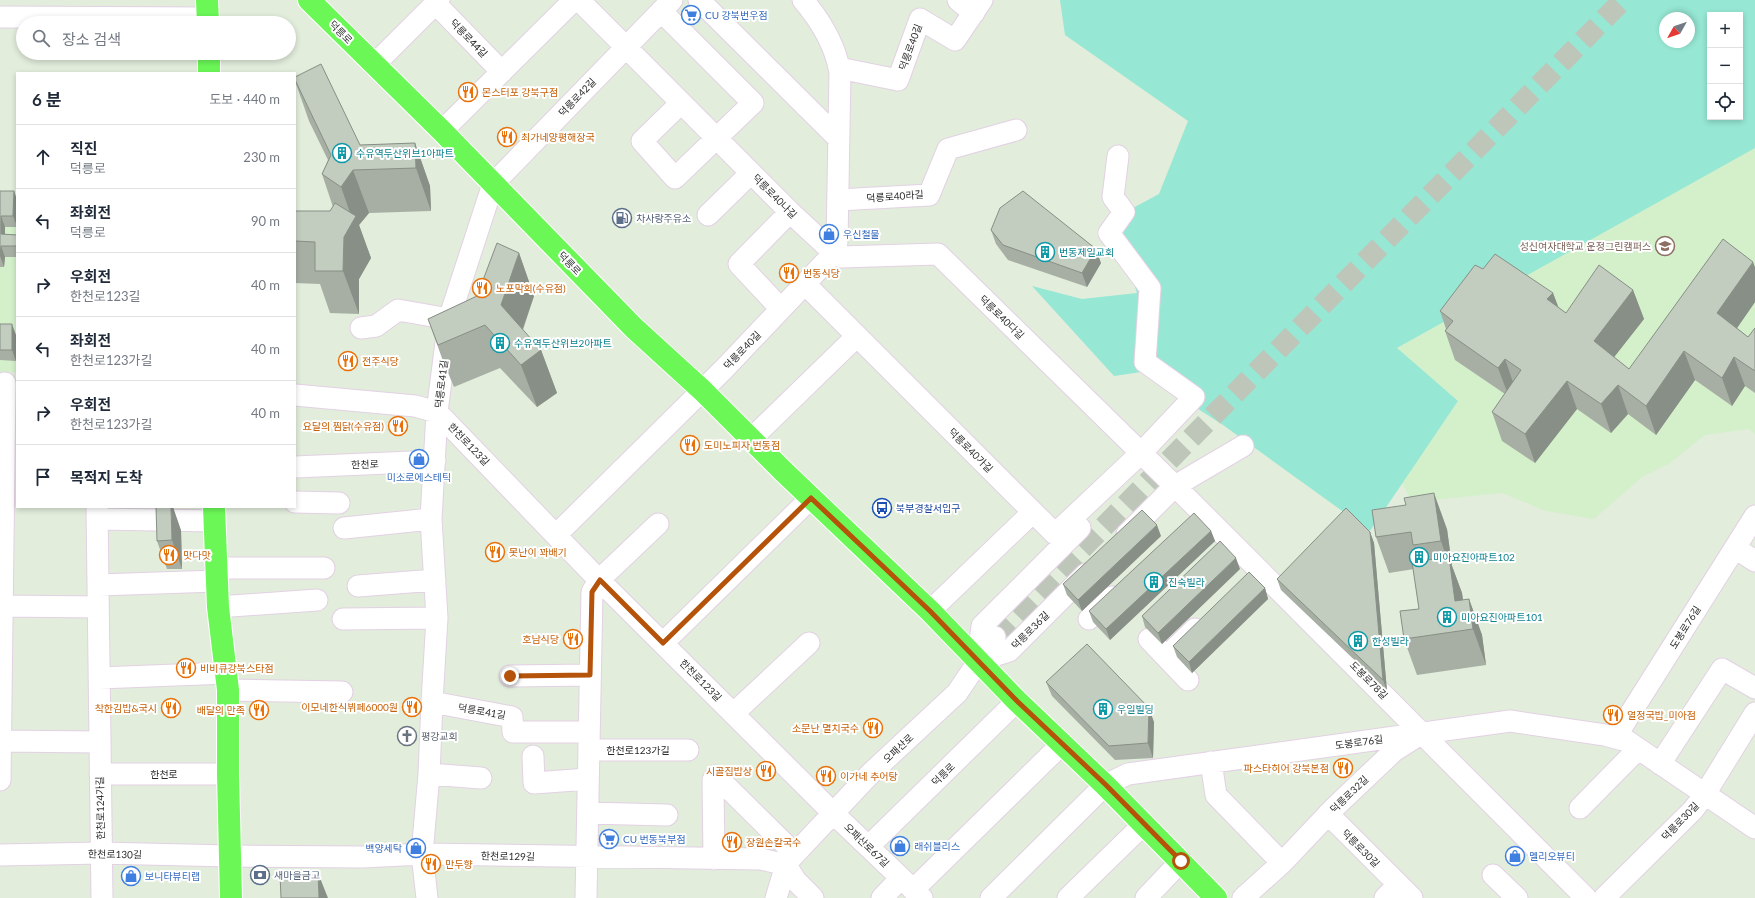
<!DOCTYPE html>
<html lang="ko">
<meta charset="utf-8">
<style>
:root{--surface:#fff;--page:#f2f2f3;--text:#1f2937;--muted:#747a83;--line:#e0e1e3}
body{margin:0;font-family:Lato,"Noto Sans KR",sans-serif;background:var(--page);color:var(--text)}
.controls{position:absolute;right:12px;top:12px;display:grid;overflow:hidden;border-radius:0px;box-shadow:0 2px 6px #0003}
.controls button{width:36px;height:36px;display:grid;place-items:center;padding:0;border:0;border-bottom:1px solid var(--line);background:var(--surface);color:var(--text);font:20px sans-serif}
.compass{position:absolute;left:1659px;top:12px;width:36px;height:36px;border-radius:50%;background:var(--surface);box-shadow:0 2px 6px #0003;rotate:230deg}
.stop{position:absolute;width:12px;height:12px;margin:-9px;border:3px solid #b45309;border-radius:50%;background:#fff}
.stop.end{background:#b45309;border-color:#fff;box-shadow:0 1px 4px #0008}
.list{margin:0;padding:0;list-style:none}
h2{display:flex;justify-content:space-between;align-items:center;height:52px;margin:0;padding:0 16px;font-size:17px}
h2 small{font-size:13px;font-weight:400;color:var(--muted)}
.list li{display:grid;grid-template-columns:26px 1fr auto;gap:12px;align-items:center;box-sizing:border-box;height:64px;padding:0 16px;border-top:1px solid var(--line)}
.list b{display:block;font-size:15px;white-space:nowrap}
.list p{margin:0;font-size:13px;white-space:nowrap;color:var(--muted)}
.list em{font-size:13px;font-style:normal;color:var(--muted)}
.icon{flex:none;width:22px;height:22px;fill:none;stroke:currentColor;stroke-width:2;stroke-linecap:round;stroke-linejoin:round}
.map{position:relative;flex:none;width:1755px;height:898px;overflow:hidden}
.search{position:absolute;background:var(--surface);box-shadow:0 2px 6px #0003;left:16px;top:16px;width:280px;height:44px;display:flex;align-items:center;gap:10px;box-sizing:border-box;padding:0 14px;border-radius:22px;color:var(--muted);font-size:15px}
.panel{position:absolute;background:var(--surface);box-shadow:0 2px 6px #0003;left:16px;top:72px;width:280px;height:436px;border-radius:0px}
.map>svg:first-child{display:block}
.education{fill:#d3f0cb}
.green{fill:#96e7d4;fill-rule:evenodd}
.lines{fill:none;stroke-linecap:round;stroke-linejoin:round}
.minor-tunnel{stroke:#bdc6b9;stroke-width:21;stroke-dasharray:21 10;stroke-linecap:butt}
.minor-casing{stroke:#e3d1e4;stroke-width:23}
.major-casing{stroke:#fff;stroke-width:24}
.minor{stroke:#fff;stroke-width:21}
.major{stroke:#6bf857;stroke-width:22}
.wall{fill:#a7afa4}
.shaded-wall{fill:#888f86}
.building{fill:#c2ccbf;stroke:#888f86}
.route{stroke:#b45309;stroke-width:5}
.labels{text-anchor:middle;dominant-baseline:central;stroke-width:4;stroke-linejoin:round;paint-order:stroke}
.shop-label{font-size:10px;fill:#366cbe;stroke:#fff;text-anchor:start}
.street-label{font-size:10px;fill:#2b2b2b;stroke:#fff}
.food-label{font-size:10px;fill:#c56008;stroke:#fff;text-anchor:start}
.culture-label{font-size:10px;fill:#0d838f;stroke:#fff;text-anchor:start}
.service-label{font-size:10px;fill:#4e5e75;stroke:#fff;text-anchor:start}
.education-label{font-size:10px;fill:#785e54;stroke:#fff;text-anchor:end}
.transit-label{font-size:10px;fill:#164399;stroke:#fff;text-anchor:start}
.worship-label{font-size:10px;fill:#5b616d;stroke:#fff;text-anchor:start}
</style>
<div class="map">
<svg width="1755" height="898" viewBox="0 0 1755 898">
<rect width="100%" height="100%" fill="#e2eddc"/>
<path class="education" d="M1755,144V434L1749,429L1705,435L1670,463L1642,477L1594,519L1546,511L1502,493L1412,502L1402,483L1458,401L1396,349Z
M0,193H17V372H0Z"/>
<path class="green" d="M1060,0H1755V148L1397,348L1458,401L1370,531L1223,425L1141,372L1114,376L1032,286L1082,299L1137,293L1118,234L1133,208L1159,194L1188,121L1065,35ZM1710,15H1740V117H1710ZM1665,18H1689V42H1665Z"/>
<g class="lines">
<path class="minor-tunnel" d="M995,637L1623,0"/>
<g class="minor-casing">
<path id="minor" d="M579,0L790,212L834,253L841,257L938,254L1183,494L1586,898
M699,0L839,139
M958,0L974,13
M435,3L502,72
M661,11L753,103L675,178L642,141L681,103
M0,17L208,18
M374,65L439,0
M839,68L898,80L920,19L955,40L982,0
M442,131L574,0
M838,200L929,195L948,149L1016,130
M708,215L751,173
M805,284L1055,534L1141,453L1194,397L1145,362L1150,288L1109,233L1124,212L1113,197L1118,156
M781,309L739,264L790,212
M361,328L376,326L398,310L449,319
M295,395L415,406L437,412L599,580L833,813L922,898
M751,439L857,336
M295,467L435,461
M295,502L339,503
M97,507L102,898
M97,519L215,521
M344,528L431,519
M1127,534L1175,486L1243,446
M556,535L724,369L834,253L837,242L840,72C835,45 820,20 803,0
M1735,548L1755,561
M216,568H324
M98,585L217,581
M358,586L435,580
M2,606L98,607
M218,607L317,600
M930,611L1033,512
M343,619L437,618
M1089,619L1112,597
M1149,639L1188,680
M663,643L811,498
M1167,656L1195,629
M978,658L982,626L1080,528
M978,661L1009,651L1086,574
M510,676L590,675
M99,678L227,673
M228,690L342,692
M432,702L512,717L513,732H589
M734,713L809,643
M1615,738L1755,516
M0,741L100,742
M589,750H688
M533,756L534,783L588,779
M1211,762L1216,795L1282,863
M1660,764L1722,669L1755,688
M100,774H228
M429,774L481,778
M0,780L5,383
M1580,808L1638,749
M588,813L667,815
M1328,814L1412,898
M869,846L1017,701
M0,855L101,853L230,856L363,857L422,854L761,859L786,865L796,881L813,898
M714,859L713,780L716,776L795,854
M1493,875L1517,898
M913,890L1062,744
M427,898L422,854L429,774L432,702L437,618L431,519L437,412L449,319L493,184L672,0
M586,898L592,592L599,580L658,524
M776,898L786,865L792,857L871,773L957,693L995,637
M882,898L901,878
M991,898L1105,785L1128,774L1510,721L1605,735L1627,741L1755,828
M1068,898L1144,824
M1146,898L1181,861
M1243,898L1282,863L1335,807L1394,751L1416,737
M1385,898L1398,885
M1604,898L1693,810L1705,794L1755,713"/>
</g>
<g class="major-casing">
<path id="major" d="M207,0L208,23
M309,0L442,131L634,328L702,390L783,471L930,611L1017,701L1105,785L1216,898
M209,53V73
M214,507L218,607L228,690V774L231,898"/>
</g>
<use href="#minor" class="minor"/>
<use href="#major" class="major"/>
</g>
<path class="wall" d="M295,77L360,145L415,143L430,186L431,211L369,213L359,225L371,258L359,279V314L330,313L320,284L295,283V211H330L333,207L322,174L328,160L309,121L295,81Z
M0,191H14L17,200V227H5V234L17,235V257H5L4,267H0Z
M991,230L1101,263L1087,287L1008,260L996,244Z
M519,253L534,296L523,330L541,350L557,393L537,407L500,368L454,387L443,361L428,319L477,296Z
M1755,267V302L1737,328L1748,337L1755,328V393L1745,386L1732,406L1695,380L1656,435L1628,414L1611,433L1577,409L1535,463L1502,441L1492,412L1505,394L1455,360L1445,331L1446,329L1440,311L1483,269L1553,293L1558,307L1566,313L1633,290L1644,319L1614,357L1629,369Z
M0,324L16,335V361L0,360Z
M1406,505L1447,529L1452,566L1462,593L1463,600L1469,599L1482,635L1486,665L1417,675L1404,639L1419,609L1414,569L1389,573L1376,537Z
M181,530L182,569H167L157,541Z
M1211,531L1215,541L1110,640L1093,622L1089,611Z
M1370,532L1374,543L1387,691L1281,590L1277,579Z
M1161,536L1082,611L1067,595L1063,584Z
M1240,569L1162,644L1145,627L1142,616Z
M1265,588L1268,599L1192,673L1177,657L1173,646Z
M1046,682L1154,722L1153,758L1115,760L1052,696Z"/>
<path class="shaded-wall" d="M415,143L430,186L431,211L416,168Z
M353,170L369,213L359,225L371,258L359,279V314L343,271L344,237L353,221L341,187Z
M14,191L17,200V226L13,216Z
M1,216L5,227V245L1,234Z
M1,246L5,257L4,267L0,256Z
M1096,249L1101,263L1087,287L1082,273Z
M519,253L534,296L516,348L501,305Z
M1753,262L1755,267V302L1728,341L1717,313Z
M1633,290L1644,319L1604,370L1594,341Z
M1553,293L1564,322L1547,299Z
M12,324L16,335V361L12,350Z
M541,350L557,393L537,407L521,365Z
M1684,351L1695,380L1656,435L1646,406Z
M1734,357L1745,386L1732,406L1722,378Z
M1505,359L1515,388L1509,397L1498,368Z
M1567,381L1577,409L1535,463L1525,434Z
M1618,385L1628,414L1611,433L1601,404Z
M1434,493L1447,529L1452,566L1462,593L1467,630L1455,601L1450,568L1441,541Z
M171,507H173L181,530L182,569L172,540Z
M1157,525L1161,536L1082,611L1078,600Z
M1211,531L1215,541L1110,640L1106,629Z
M1370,532L1374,543L1387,691L1383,680Z
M1236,558L1240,569L1162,644L1158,633Z
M1265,588L1268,599L1192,673L1189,662Z
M1469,599L1482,635L1486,665L1473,629Z
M1149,708L1154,722L1153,758L1148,743Z
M318,873L328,898H319Z"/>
<path class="building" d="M321,64L360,145L415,143L416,168L353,170L341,187L322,174L331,155L295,80V77Z
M0,191H14L13,216H1V234L17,235V246H1L0,256Z
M1023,191L1096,249L1082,273L1003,245L991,230L1000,208Z
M335,203L356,216L344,237L343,271H315V242L295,241V211H330Z
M1723,239L1753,262L1717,313L1748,337L1755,328V371L1734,357L1722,378L1684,351L1646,406L1618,385L1601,404L1567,381L1525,434L1492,412L1521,370L1505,359L1498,368L1445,331L1453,321L1440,311L1475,265L1483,269L1495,254L1553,293L1547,299L1566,313L1599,265L1633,290L1594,341L1629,369Z
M497,243L519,253L501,305L541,350L521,365L485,325L438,345L428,319L477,296Z
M0,324H12V350H0Z
M1434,493L1441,541L1413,545L1411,532L1376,537L1372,510L1406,505L1404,498Z
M156,507H171L172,540L157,541Z
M1346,508L1370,532L1383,680L1277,579Z
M1142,510L1157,525L1078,600L1063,584Z
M1194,513L1211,531L1106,629L1089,611Z
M1220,541L1236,558L1158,633L1142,616Z
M1449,557L1455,601L1469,599L1473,629L1404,639L1400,611L1419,609L1412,562Z
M1249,572L1265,588L1189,662L1173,646Z
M1087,644L1149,708L1148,743L1109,746L1046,682Z
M318,873L319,898H281L280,874Z"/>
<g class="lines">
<path class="route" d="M510,676L590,675L592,592L600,580L663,643L811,498L930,611L1017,701L1106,785L1181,861"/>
</g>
<defs>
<g id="supermarket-ring" transform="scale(1)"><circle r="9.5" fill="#fff" stroke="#3f7fe0" stroke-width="1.5"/><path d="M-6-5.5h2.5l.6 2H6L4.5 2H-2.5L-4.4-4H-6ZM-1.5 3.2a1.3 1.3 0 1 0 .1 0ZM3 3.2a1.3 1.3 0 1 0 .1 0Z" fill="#3f7fe0"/></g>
<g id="restaurant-ring" transform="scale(1)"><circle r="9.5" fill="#fff" stroke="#e8710a" stroke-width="1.5"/><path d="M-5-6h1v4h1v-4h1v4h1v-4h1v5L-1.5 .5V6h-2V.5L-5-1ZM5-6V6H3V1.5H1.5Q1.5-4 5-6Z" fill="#e8710a"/></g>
<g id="building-ring" transform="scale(1)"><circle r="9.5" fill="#fff" stroke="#0f9aa8" stroke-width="1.5"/><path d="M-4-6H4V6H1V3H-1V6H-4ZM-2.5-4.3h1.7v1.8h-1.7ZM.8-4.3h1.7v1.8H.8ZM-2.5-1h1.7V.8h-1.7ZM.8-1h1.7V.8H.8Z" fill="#0f9aa8"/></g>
<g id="fuel-ring" transform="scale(1)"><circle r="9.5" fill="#fff" stroke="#5c6f8a" stroke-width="1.5"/><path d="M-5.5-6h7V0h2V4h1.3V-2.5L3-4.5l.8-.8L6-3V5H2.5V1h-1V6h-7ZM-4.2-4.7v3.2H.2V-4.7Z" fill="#5c6f8a"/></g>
<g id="shop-ring" transform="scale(1)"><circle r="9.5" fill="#fff" stroke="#3f7fe0" stroke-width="1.5"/><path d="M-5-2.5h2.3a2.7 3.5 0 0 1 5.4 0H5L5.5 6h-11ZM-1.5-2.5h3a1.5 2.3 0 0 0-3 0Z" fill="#3f7fe0"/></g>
<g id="university-ring" transform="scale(1)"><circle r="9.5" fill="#fff" stroke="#8d6e63" stroke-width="1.5"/><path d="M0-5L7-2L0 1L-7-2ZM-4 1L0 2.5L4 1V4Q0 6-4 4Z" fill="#8d6e63"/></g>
<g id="bus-ring" transform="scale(1)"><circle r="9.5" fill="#fff" stroke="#1a4fb4" stroke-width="1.5"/><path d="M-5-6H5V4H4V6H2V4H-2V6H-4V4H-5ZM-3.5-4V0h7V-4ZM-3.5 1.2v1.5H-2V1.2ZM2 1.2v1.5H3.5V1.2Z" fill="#1a4fb4"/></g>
<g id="church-ring" transform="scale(1)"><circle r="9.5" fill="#fff" stroke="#6b7280" stroke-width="1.5"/><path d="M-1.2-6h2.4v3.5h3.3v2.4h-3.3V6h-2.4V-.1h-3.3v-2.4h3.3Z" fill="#6b7280"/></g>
<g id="bank-ring" transform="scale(1)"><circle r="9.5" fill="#fff" stroke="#5c6f8a" stroke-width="1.5"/><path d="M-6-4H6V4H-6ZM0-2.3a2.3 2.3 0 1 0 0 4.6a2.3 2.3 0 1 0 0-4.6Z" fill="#5c6f8a"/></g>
</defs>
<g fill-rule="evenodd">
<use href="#supermarket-ring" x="691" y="15"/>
<use href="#restaurant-ring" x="468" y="92"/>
<use href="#restaurant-ring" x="507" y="137"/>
<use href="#building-ring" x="342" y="153"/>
<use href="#fuel-ring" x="622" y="218"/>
<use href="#shop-ring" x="829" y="234"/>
<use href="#university-ring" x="1665" y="246"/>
<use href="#building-ring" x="1045" y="252"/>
<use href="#restaurant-ring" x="789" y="273"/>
<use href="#restaurant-ring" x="482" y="288"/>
<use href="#building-ring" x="500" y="343"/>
<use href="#restaurant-ring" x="348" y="361"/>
<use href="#restaurant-ring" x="398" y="426"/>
<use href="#restaurant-ring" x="690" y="445"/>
<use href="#shop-ring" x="419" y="459"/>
<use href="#bus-ring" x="882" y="508"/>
<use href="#restaurant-ring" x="495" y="552"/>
<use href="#restaurant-ring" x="169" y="555"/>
<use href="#building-ring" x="1419" y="557"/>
<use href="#building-ring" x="1154" y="582"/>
<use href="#building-ring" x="1447" y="617"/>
<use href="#restaurant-ring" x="573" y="639"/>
<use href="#building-ring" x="1358" y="641"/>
<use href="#restaurant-ring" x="186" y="668"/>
<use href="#restaurant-ring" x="412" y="707"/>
<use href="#restaurant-ring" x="171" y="708"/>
<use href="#building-ring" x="1103" y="709"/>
<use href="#restaurant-ring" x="259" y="710"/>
<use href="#restaurant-ring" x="1613" y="715"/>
<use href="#restaurant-ring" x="873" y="728"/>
<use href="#church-ring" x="407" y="736"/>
<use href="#restaurant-ring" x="1343" y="768"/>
<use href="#restaurant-ring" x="766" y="771"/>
<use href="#restaurant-ring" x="826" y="776"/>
<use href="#supermarket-ring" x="609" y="839"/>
<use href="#restaurant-ring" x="732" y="842"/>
<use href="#shop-ring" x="900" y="846"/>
<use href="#shop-ring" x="416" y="848"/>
<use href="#shop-ring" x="1515" y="856"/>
<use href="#restaurant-ring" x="431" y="864"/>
<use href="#bank-ring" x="260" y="875"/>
<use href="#shop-ring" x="131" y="876"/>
</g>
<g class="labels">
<g class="shop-label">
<text x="705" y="15">CU 강북번우점</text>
<text x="843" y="234">우신철물</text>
<text x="419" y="477" text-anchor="middle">미소로에스테틱</text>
<text x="623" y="839">CU 번동북부점</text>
<text x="914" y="846">래쉬블리스</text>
<text x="402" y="848" text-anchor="end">백양세탁</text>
<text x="1529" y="856">멜리오뷰티</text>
<text x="145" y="876">보니타뷰티랩</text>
</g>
<g class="street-label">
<text transform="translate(341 32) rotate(45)">덕릉로</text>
<text transform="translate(469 38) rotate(46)">덕릉로44길</text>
<text transform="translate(910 47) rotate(-70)">덕릉로40길</text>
<text transform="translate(577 97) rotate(-46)">덕릉로42길</text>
<text transform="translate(775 196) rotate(45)">덕릉로40나길</text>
<text transform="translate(895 196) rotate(-4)">덕릉로40라길</text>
<text transform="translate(570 263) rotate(46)">덕릉로</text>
<text transform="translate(1002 317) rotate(44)">덕릉로40다길</text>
<text transform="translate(742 350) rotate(-46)">덕릉로40길</text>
<text transform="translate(441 384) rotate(-83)">덕릉로41길</text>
<text transform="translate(469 444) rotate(46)">한천로123길</text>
<text transform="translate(971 450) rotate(45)">덕릉로40가길</text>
<text transform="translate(365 464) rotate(-2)">한천로</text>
<text transform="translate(1685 627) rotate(-58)">도봉로76길</text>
<text transform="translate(1030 630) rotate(-45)">덕릉로36길</text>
<text transform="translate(701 680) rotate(45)">한천로123길</text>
<text transform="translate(1369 680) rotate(45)">도봉로78길</text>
<text transform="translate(482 711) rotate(10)">덕릉로41길</text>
<text transform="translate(1359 742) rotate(-8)">도봉로76길</text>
<text transform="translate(898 748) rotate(-43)">오패산로</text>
<text x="638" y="750">한천로123가길</text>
<text x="164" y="774">한천로</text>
<text transform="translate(943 774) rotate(-44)">덕릉로</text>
<text transform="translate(1349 794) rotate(-44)">덕릉로32길</text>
<text transform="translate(100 808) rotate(-91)">한천로124가길</text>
<text transform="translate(1680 821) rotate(-46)">덕릉로30길</text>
<text transform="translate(867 845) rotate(44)">오패산로67길</text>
<text transform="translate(1361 848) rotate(45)">덕릉로30길</text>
<text transform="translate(115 854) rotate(1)">한천로130길</text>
<text transform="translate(508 856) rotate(1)">한천로129길</text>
</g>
<g class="food-label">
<text x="482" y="92">몬스터포 강북구점</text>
<text x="521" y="137">최가네양평해장국</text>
<text x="803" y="273">번동식당</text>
<text x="496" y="288">노포막회(수유점)</text>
<text x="362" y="361">전주식당</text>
<text x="384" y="426" text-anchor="end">요달의 찜닭(수유점)</text>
<text x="704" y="445">도미노피자 번동점</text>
<text x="509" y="552">못난이 꽈배기</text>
<text x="183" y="555">맛다맛</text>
<text x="559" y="639" text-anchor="end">호남식당</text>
<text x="200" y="668">비비큐강북스타점</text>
<text x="398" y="707" text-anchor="end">이모네한식뷔페6000원</text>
<text x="157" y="708" text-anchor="end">착한김밥&amp;국시</text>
<text x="245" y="710" text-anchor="end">배달의 만족</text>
<text x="1627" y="715">열정국밥_미아점</text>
<text x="859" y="728" text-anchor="end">소문난 멸치국수</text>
<text x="1329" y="768" text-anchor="end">파스타히어 강북본점</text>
<text x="752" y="771" text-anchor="end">시골집밥상</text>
<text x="840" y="776">이가네 추어탕</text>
<text x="746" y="842">장원손칼국수</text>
<text x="445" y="864">만두향</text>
</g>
<g class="culture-label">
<text x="356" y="153">수유역두산위브1아파트</text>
<text x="1059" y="252">번동제일교회</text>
<text x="514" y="343">수유역두산위브2아파트</text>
<text x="1433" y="557">미아요진아파트102</text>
<text x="1168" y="582">진숙빌라</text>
<text x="1461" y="617">미아요진아파트101</text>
<text x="1372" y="641">한성빌라</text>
<text x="1117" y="709">우일빌딩</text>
</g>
<g class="service-label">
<text x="636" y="218">차사랑주유소</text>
<text x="274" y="875">새마을금고</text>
</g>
<g class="education-label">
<text x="1651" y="246">성신여자대학교 운정그린캠퍼스</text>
</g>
<g class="transit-label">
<text x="896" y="508">북부경찰서입구</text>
</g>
<g class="worship-label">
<text x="421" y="736">평강교회</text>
</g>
</g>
</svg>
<div class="controls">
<button>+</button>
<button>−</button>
<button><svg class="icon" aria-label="locate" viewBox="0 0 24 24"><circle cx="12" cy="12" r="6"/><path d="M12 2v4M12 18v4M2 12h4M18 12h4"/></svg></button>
</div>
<svg class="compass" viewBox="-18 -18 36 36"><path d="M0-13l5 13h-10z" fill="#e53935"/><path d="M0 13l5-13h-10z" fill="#747a83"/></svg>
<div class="stop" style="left:1181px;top:861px"></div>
<div class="stop end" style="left:510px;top:676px"></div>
<div class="search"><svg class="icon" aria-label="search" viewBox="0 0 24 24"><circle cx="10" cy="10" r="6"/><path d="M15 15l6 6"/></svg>장소 검색</div>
<section class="panel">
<h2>6 분<small>도보 · 440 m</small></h2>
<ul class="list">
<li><svg class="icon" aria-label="ahead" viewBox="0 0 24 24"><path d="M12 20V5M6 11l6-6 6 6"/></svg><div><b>직진</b><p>덕릉로</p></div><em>230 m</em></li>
<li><svg class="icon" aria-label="left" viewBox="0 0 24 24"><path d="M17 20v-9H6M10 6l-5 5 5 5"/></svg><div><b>좌회전</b><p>덕릉로</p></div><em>90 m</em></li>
<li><svg class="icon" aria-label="right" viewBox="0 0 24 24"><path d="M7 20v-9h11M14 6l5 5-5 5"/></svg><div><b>우회전</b><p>한천로123길</p></div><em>40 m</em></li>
<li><svg class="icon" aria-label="left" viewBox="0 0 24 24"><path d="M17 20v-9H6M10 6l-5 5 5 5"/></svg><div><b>좌회전</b><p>한천로123가길</p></div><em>40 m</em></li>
<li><svg class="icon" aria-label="right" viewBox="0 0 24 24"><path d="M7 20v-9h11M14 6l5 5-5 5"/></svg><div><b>우회전</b><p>한천로123가길</p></div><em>40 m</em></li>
<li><svg class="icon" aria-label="arrive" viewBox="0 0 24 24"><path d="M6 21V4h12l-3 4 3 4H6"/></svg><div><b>목적지 도착</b></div></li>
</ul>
</section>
</div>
